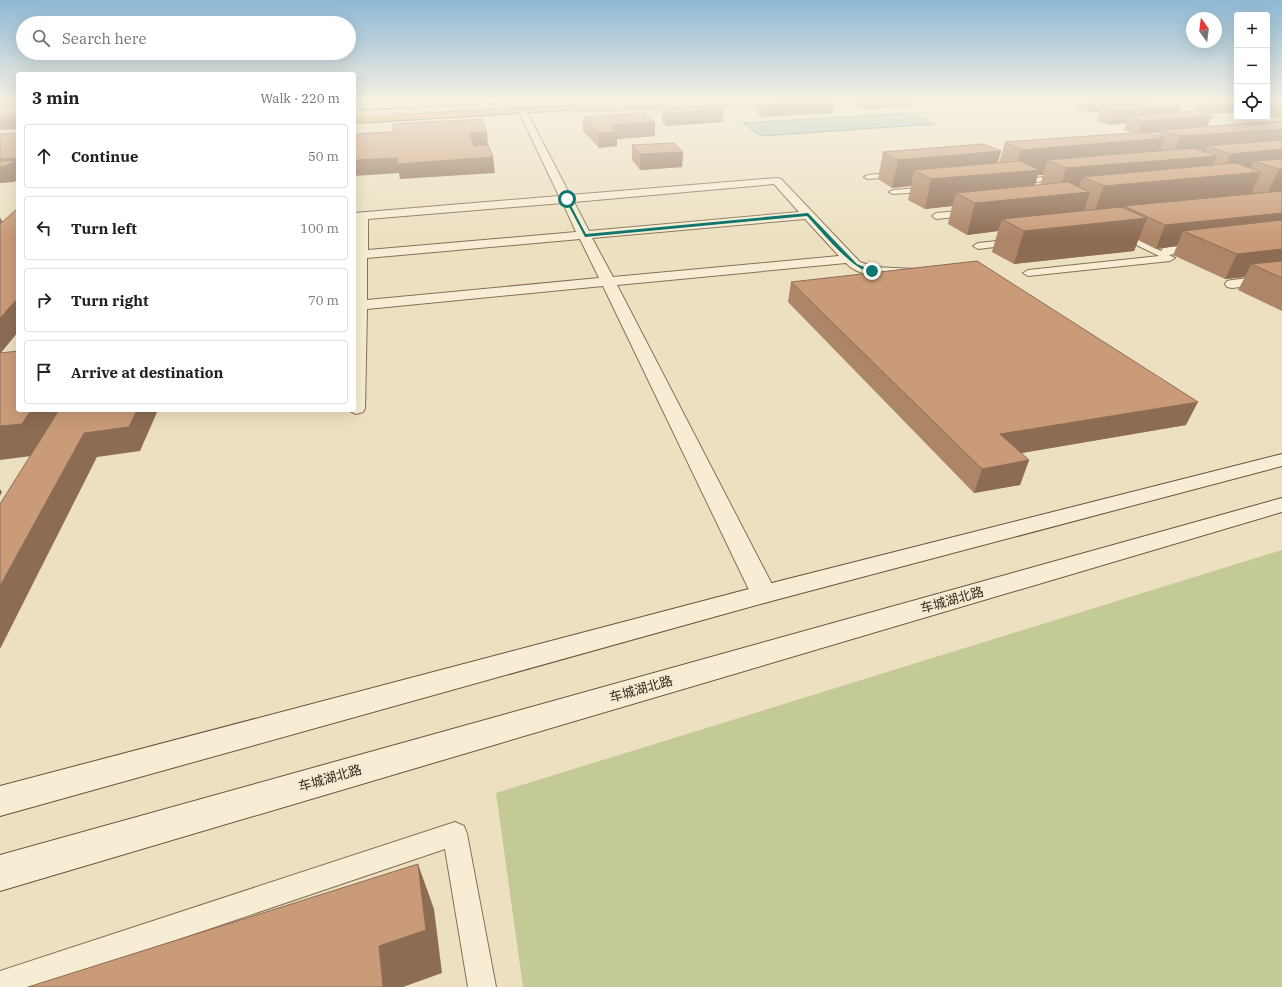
<!DOCTYPE html>
<meta charset="utf-8">
<style>
:root{--surface:#fff;--page:#f6f6f6;--text:#202124;--muted:#757577;--line:#e0e0e0}
body{margin:0;font-family:"IBM Plex Serif","Noto Sans SC",serif;background:var(--page);color:var(--text)}
.controls{position:absolute;right:12px;top:12px;display:grid;overflow:hidden;border-radius:4px;box-shadow:0 4px 16px #0002}
.controls button{width:36px;height:36px;display:grid;place-items:center;padding:0;border:0;border-bottom:1px solid var(--line);background:var(--surface);color:var(--text);font:20px sans-serif}
.compass{position:absolute;left:1186px;top:12px;width:36px;height:36px;border-radius:50%;background:var(--surface);box-shadow:0 4px 16px #0002;rotate:346deg}
.stop{position:absolute;width:12px;height:12px;margin:-9px;border:3px solid #0f766e;border-radius:50%;background:#fff}
.stop.end{background:#0f766e;border-color:#fff;box-shadow:0 1px 4px #0008}
.list{margin:0;padding:0;list-style:none}
h2{display:flex;justify-content:space-between;align-items:center;height:52px;margin:0;padding:0 16px;font-size:17px}
h2 small{font-size:13px;font-weight:400;color:var(--muted)}
.list li{display:grid;grid-template-columns:26px 1fr auto;gap:12px;align-items:center;box-sizing:border-box;height:64px;margin:0 8px 8px;padding:0 8px;border:1px solid var(--line);border-radius:4px}
.list b{display:block;font-size:15px;white-space:nowrap}
.list em{font-size:13px;font-style:normal;color:var(--muted)}
.icon{flex:none;width:22px;height:22px;fill:none;stroke:currentColor;stroke-width:2;stroke-linecap:round;stroke-linejoin:round}
.map{position:relative;flex:none;width:1282px;height:987px;overflow:hidden}
.search{position:absolute;background:var(--surface);box-shadow:0 4px 16px #0002;left:16px;top:16px;width:340px;height:44px;display:flex;align-items:center;gap:10px;box-sizing:border-box;padding:0 14px;border-radius:22px;color:var(--muted);font-size:15px}
.panel{position:absolute;background:var(--surface);box-shadow:0 4px 16px #0002;left:16px;top:72px;width:340px;height:340px;border-radius:4px}
.map>svg:first-child{display:block}
.green{fill:#c3ca96}
.water{fill:#a4bfb7;stroke:#6b8c84}
.lines{fill:none;stroke-linecap:round;stroke-linejoin:round}
.lane-casing{stroke:#857159;stroke-width:2}
.street-casing{stroke:#857159;stroke-width:2}
.secondary-casing{stroke:#67523d;stroke-width:2}
.primary-casing{stroke:#533f2e;stroke-width:2}
.highway-casing{stroke:#533f2e;stroke-width:2}
.lane{fill:#f7edd4;fill-rule:evenodd}
.street{fill:#f7edd4;fill-rule:evenodd}
.secondary{fill:#f7edd4;fill-rule:evenodd}
.primary{fill:#efd59a;fill-rule:evenodd}
.highway{fill:#daa054;fill-rule:evenodd}
.highway-bridge-casing{stroke:#533f2e;stroke-width:10;stroke-linecap:butt}
.highway-bridge{stroke:#daa054;stroke-width:9}
.wall{fill:#ad8567;fill-rule:evenodd}
.shaded-wall{fill:#8d6c54;fill-rule:evenodd}
.building{fill:#c99b78;stroke:#8d6c54}
.route{fill:#0f766e}
.labels{text-anchor:middle;dominant-baseline:central;stroke-width:4;stroke-linejoin:round;paint-order:stroke}
.near-street-label{font-size:13px;fill:#35291d;stroke:#f4ead0}
</style>
<div class="map">
<svg width="1282" height="987" viewBox="0 0 1282 987">
<rect width="100%" height="100%" fill="#ece0c1"/>
<path class="green" d="M1282,550V987H523L496,793Z"/>
<path class="water" d="M910,113L935,124L761,136L743,123Z"/>
<g class="lines">
<g class="lane-casing">
<path id="lane" d="M500,100H506L507,106H503Z
M900,172H903V176L868,179L864,177L868,175Z
M1063,175L1067,177L1066,179L1015,184L1011,182L1015,180Z
M932,187L936,189L935,191L893,194L889,192L893,190Z
M972,210L975,211V215L936,219L932,216L936,213Z
M1119,230L1175,258L1170,261L1028,276L1023,273L1028,270L1159,256L1116,235V231Z
M1016,239L1021,242L1019,244L978,249L973,246L978,243Z
M455,822L464,826L467,834L496,987H468L445,849L37,987H0V971Z"/>
</g>
<g class="street-casing">
<path id="street" d="M523,109L527,112L570,195L777,178L781,179L860,262L874,267L916,269L921,270L923,273L921,276L916,277C895,276 861,280 846,263L617,285L777,594L773,600L764,603L755,600L751,594L603,286L367,309L365,408L363,412L356,414L348,410H354V251L356,220L354,221V213L559,196L519,112ZM774,184L799,212L589,231L574,202ZM563,203L576,232L368,250V219ZM805,219L839,256L613,277L592,238ZM580,239L599,278L367,300V258Z
M1204,243L1209,244L1211,247L1209,250L1168,255L1163,254L1161,251L1163,248L1168,247Z
M1282,274V282L1232,288L1227,287L1225,284L1227,281L1232,280Z"/>
</g>
<g class="secondary-casing">
<path id="secondary" d="M1282,454V466L764,603L0,816V786L764,585Z
M1282,498V512L0,891V855Z"/>
</g>
<g class="primary-casing">
<path id="primary" d="M570,100H612L608,102L354,117V111Z"/>
</g>
<g class="highway-casing">
<path id="highway" d="M601,100H641L637,102L603,104V108H600L354,123V117L583,105V101Z"/>
</g>
<use href="#lane" class="lane"/>
<use href="#street" class="street"/>
<use href="#secondary" class="secondary"/>
<use href="#primary" class="primary"/>
<use href="#highway" class="highway"/>
<g class="highway-bridge-casing">
<path id="highway-bridge" d="M576,107L759,100"/>
</g>
<use href="#highway-bridge" class="highway-bridge"/>
</g>
<path class="wall" d="M757,100H835L833,113L762,117L756,113Z
M842,100H914L913,106L862,109Z
M1078,100H1154L1152,104L1181,107L1179,113L1212,116L1207,126L1282,121V311L1238,290L1245,277L1225,279L1173,255L1177,246L1156,249L1138,240L1134,251L1014,264L992,252L998,231L967,235L948,224L952,206L925,209L908,200L911,186L892,188L878,179L883,152L1001,151L997,163H999L1005,142L1133,133L1124,130L1126,123L1109,125L1097,121L1100,112H1087L1076,109ZM1149,133H1159L1158,136ZM1038,175H1043L1040,185H1035Z
M1201,100H1237V112L1209,114L1197,110Z
M1267,100H1282V120L1267,116Z
M662,109H723V122L666,126L662,122Z
M583,117L655,136L617,139V146L599,148L583,131Z
M632,145L683,152L682,167L640,170L632,160Z
M791,282L1186,425L1021,453L1029,460L1020,485L974,493L788,302Z"/>
<path class="shaded-wall" d="M0,100H18V129L0,130Z
M835,100L833,113L762,117L763,104Z
M863,100H914L913,106L862,109Z
M1091,100H1154L1151,108L1101,107L1100,112H1087Z
M1230,100H1237V112L1209,114L1214,101Z
M1181,107L1177,118L1212,116L1206,129L1160,130L1159,133L1137,134L1142,121L1128,116L1126,123L1109,125L1113,111Z
M723,109V122L666,126V113Z
M354,117L356,129L354,144Z
M655,122V136L617,139V146L599,148L598,133L610,125Z
M1282,129V197L1265,198L1279,169L1254,161L1249,173L1261,172L1248,201L1124,206L1121,214L1093,216L1104,186L1082,177L1077,193L1090,192L1080,223L1002,219L998,231L967,235L975,203L956,193L952,206L925,209L931,179L914,170L911,186L892,188L898,160L1001,151L995,174L1015,172L1021,150L1165,138L1156,161L1171,160L1180,136ZM1207,146L1230,154L1221,175L1208,176L1217,156L1203,157ZM1047,160L1066,168L1058,195L1031,198L1038,175H1043Z
M487,132L488,146L472,147L470,133Z
M683,152L682,167L640,170V154Z
M493,157L495,173L400,179L399,173L354,176V160L397,158Z
M18,158V179L14,182L0,183V159Z
M1282,213V235L1183,231L1177,246L1156,249L1165,225Z
M0,217L11,240L0,250Z
M1147,218L1134,251L1014,264L1024,231Z
M1282,249V272L1251,264L1245,277L1225,279L1237,254Z
M18,298V332L0,354V318Z
M1198,402L1186,425L992,458L1000,434Z
M31,410H67L39,455L0,460V426Z
M137,410H158L140,451L97,457L0,649V586L84,433Z
M1029,460L1020,485L974,493L982,469Z
M0,489L2,492L0,496Z
M418,864L434,909L442,973L403,987H383L379,946Z"/>
<path class="building" d="M17,100H18V115L0,116V109Z
M757,100H835L763,104Z
M1211,100H1230L1214,101Z
M1267,100H1278L1282,101V105L1267,101Z
M1169,103L1181,107L1113,111L1101,107Z
M718,105L723,109L666,113L662,109Z
M1198,111L1212,116L1142,121L1128,116Z
M644,113L655,122L610,125L617,132L598,133L583,117Z
M482,119L487,132L470,133L474,146L488,145L493,157L397,164V158L354,160V134L393,132V124Z
M1282,121V129L1180,136L1160,130Z
M1145,132L1165,138L1021,150L1005,142Z
M18,133V158L0,159V134Z
M1282,140V149L1230,154L1207,146Z
M674,143L683,152L640,154L632,145Z
M983,144L1001,151L898,160L883,152Z
M1195,148L1217,156L1066,168L1047,160Z
M1282,159V169H1279L1254,161Z
M16,160L6,166L0,167V161Z
M1020,161L1040,170L931,179L914,170Z
M1236,163L1261,172L1104,186L1082,177Z
M1068,182L1090,192L975,203L956,193Z
M1282,191V213L1165,225L1124,206Z
M1121,207L1147,218L1024,231L1002,219Z
M18,208V298L0,318V224Z
M1282,220V249L1237,254L1183,231Z
M977,261L1198,402L1000,434L1029,460L982,469L791,282Z
M1282,261V278L1251,264Z
M18,351V410H31L22,424L0,426V353Z
M59,410H137L129,427L84,433L0,586V504Z
M418,864L426,930L379,946L383,987H28Z"/>
<linearGradient id="sky" x2="0" y2="1"><stop stop-color="#8db8d4"/><stop offset="0.42" stop-color="#f6f1e3"/><stop offset="1" stop-color="#f6f1e3" stop-opacity="0"/></linearGradient>
<rect width="1282" height="238" fill="url(#sky)"/>
<path class="route" d="M567,198L586,234L808,213L857,264L874,271C858,278 818,227 807,216L585,237L565,199Z"/>
<g class="labels">
<g class="near-street-label">
<text transform="translate(952 600) rotate(-16)">车城湖北路</text>
<text transform="translate(641 689) rotate(-16)">车城湖北路</text>
<text transform="translate(330 778) rotate(-16)">车城湖北路</text>
</g>
</g>
</svg>
<div class="controls">
<button>+</button>
<button>−</button>
<button><svg class="icon" aria-label="locate" viewBox="0 0 24 24"><circle cx="12" cy="12" r="6"/><path d="M12 2v4M12 18v4M2 12h4M18 12h4"/></svg></button>
</div>
<svg class="compass" viewBox="-18 -18 36 36"><path d="M0-13l5 13h-10z" fill="#e53935"/><path d="M0 13l5-13h-10z" fill="#757577"/></svg>
<div class="stop" style="left:567px;top:199px"></div>
<div class="stop end" style="left:872px;top:271px"></div>
<div class="search"><svg class="icon" aria-label="search" viewBox="0 0 24 24"><circle cx="10" cy="10" r="6"/><path d="M15 15l6 6"/></svg>Search here</div>
<section class="panel">
<h2>3 min<small>Walk · 220 m</small></h2>
<ul class="list">
<li><svg class="icon" aria-label="ahead" viewBox="0 0 24 24"><path d="M12 20V5M6 11l6-6 6 6"/></svg><div><b>Continue</b></div><em>50 m</em></li>
<li><svg class="icon" aria-label="left" viewBox="0 0 24 24"><path d="M17 20v-9H6M10 6l-5 5 5 5"/></svg><div><b>Turn left</b></div><em>100 m</em></li>
<li><svg class="icon" aria-label="right" viewBox="0 0 24 24"><path d="M7 20v-9h11M14 6l5 5-5 5"/></svg><div><b>Turn right</b></div><em>70 m</em></li>
<li><svg class="icon" aria-label="arrive" viewBox="0 0 24 24"><path d="M6 21V4h12l-3 4 3 4H6"/></svg><div><b>Arrive at destination</b></div></li>
</ul>
</section>
</div>
